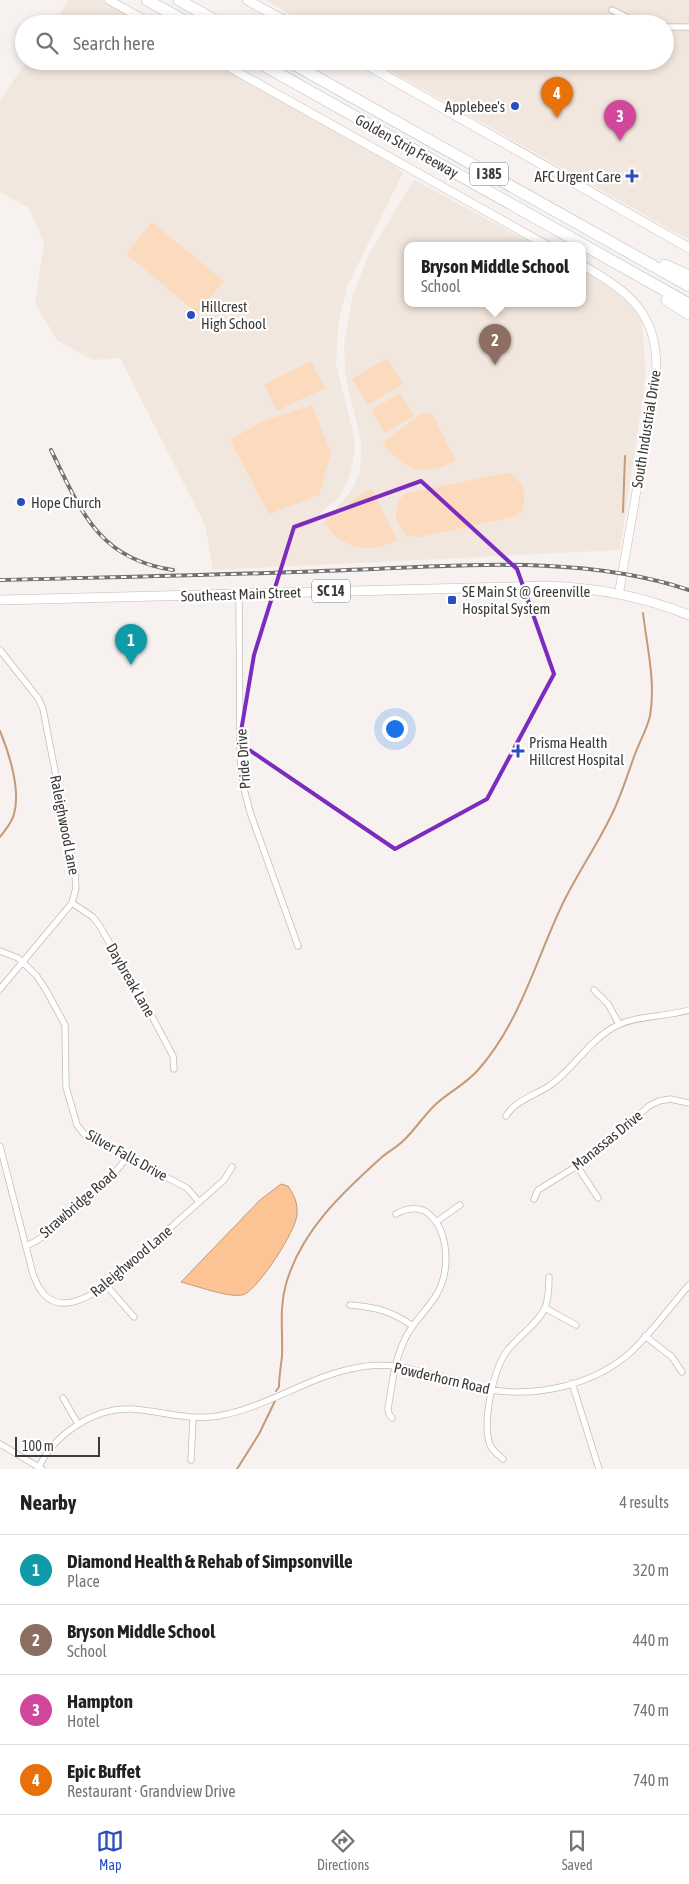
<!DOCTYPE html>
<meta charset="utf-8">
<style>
:root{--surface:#fff;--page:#f2f2f2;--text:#202124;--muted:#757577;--line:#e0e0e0;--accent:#2b4ebe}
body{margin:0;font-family:"Asap Condensed",sans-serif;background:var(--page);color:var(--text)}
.scale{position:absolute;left:15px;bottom:12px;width:85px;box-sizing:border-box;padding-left:5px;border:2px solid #3c3b39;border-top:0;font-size:14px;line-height:18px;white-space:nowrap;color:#3c3b39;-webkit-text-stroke:4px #fff;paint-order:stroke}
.you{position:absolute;left:394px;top:728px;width:18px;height:18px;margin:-12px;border:4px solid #fff;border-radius:50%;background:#1a73e8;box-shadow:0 0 0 8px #1a73e833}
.badge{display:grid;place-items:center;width:32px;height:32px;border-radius:50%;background:var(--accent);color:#fff;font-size:16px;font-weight:700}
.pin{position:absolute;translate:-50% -41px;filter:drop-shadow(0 1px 2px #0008)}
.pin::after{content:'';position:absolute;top:26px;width:18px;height:15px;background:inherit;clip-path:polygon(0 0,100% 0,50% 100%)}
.popup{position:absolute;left:404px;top:242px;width:182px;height:65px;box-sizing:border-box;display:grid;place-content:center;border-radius:10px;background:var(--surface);filter:drop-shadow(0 1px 4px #0005);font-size:16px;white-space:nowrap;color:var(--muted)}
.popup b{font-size:19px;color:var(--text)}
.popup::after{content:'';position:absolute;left:50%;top:100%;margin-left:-10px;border:10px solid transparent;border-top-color:var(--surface)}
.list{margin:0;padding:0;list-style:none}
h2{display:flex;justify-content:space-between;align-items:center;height:65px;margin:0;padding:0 20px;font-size:21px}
h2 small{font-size:16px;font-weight:400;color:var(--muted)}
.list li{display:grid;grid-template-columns:32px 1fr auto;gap:15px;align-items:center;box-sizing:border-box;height:70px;padding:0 20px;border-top:1px solid var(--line)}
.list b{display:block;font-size:19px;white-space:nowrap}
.list p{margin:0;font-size:16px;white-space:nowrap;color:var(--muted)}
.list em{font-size:16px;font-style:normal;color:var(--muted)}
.icon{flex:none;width:28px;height:28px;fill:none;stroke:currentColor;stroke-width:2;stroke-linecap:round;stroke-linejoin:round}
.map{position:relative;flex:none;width:689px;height:1469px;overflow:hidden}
.search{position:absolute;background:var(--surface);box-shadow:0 2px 8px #0003;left:15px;right:15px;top:15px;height:55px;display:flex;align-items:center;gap:12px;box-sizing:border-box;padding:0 18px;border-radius:28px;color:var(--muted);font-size:19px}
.sheet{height:345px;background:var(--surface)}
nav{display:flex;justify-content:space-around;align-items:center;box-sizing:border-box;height:70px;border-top:1px solid var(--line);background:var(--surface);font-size:14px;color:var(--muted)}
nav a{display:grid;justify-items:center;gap:2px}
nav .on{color:var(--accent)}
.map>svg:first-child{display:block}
.built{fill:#f2e7de}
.green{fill:#fcdabd}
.water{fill:#fcc494;stroke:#c29b79}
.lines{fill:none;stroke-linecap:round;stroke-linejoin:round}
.stream{stroke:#c29b79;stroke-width:2}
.minor-casing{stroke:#c1bdb9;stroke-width:7}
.tertiary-casing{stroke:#c1bdb9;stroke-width:9}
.secondary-casing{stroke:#c1bdb9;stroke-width:10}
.primary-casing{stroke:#c1bdb9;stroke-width:10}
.motorway-casing{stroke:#c1bdb9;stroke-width:12}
.minor{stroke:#fff;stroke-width:5.5}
.tertiary{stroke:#fff;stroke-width:8}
.secondary{stroke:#fff;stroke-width:9}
.primary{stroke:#fff;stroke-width:9}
.motorway{stroke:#fff;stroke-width:11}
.rail-casing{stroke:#73716e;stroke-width:4}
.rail{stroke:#fff;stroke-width:2;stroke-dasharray:5.5;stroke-linecap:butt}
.marked{fill:none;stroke:#7b2cbf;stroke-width:4;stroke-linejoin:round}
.poi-dot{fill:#2b4ebe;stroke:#fff;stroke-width:2}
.labels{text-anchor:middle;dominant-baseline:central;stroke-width:4.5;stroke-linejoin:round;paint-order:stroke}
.shield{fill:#fff;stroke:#767674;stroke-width:1}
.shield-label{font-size:14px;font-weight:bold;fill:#3c3b39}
.poi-label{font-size:15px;fill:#3c3b39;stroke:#fff;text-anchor:start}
.street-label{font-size:15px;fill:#3c3b39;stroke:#fff}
</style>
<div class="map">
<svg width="689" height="1469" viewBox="0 0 689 1469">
<rect width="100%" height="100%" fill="#f7f2ef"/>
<path class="built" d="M69,0H104L145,24H53Z
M266,0H689V240L373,61H665V24H307Z
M27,61H211L395,166L403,173L347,287L338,326L336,364L353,432L355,450L350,475L345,487L336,500L320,513L317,525L332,513L352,490L360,472L361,442L345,374L344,342L353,295L368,256L414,180L537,246H408V304H582L583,271L601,282L629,301L642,322L646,376L620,550L213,570L205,525L120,358L93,360L58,341L35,304L44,243L29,208L0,192V100Z"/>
<path class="green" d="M152,222L224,281L197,313L126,254Z
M387,358L403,384L368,405L352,379Z
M311,361L325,388L277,411L264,384Z
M400,393L414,416L385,433L371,410Z
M312,405L331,453L319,495L269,514L230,440L263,421Z
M422,413H432L456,461C421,477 407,472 382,443Z
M505,473L512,474C525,488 527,492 522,511L512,517L420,537L406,536C395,519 391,511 404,494Z
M368,490L373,491L397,540C372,555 338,549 324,521Z"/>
<path class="water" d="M281,1184L288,1186C294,1195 298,1203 297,1214C297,1230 259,1287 245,1294C234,1300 194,1285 181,1282L260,1200Z"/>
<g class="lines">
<path class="stream" d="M623,512L625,456
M0,731C9,753 21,790 14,814C12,823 5,830 0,837
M276,1391L279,1387C279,1376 281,1366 282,1356C283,1331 279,1308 286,1284C301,1231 342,1193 382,1157C389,1151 397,1147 403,1141C415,1130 424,1115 436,1104C449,1092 466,1084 478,1070C520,1023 536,959 563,903C578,872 598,844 613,812C622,793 628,773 635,754C640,741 647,729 650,716C656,683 647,647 643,613
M237,1469L259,1434L275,1401"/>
<g class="minor-casing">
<path id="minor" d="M612,10L632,20L643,24
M665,27H689
M239,594L240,755L243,785L250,812L298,946
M0,650L38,698L43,709L75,874L76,888L72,903L0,989
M72,903L93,917L99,925L147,1007L173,1056L174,1069
M0,951L18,958L36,975L46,990L65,1025L66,1087L77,1125L85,1135L187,1188L199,1202
M594,990L608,1004L619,1024
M506,1116C516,1100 534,1096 549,1086C574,1069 590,1038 618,1025C639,1015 666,1017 689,1010
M0,1146L33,1274C35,1279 37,1285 40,1289C57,1316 88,1298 106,1285L224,1180L232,1167
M577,1166L598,1198
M534,1199L538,1190L577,1166L604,1146L649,1106L659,1101L670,1099L689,1103
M436,1222L460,1205
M26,1246C50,1237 112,1179 127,1157
M106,1285L134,1317
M350,1305C376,1307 391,1311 413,1326
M545,1308L576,1325
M645,1336L672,1357L682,1372
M572,1383L599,1469
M63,1398L78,1424
M392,1418L389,1414L388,1409C392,1385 394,1361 405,1339C413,1321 429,1309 438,1292C450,1269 449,1232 429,1214C420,1206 406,1208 396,1214
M0,1444L42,1469
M503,1459C498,1455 493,1451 490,1445C482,1422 493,1370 507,1351C518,1336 537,1325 545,1308C549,1298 549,1287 549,1277
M191,1460L193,1418
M38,1469C53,1435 94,1407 132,1409C161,1411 189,1421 218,1416C253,1410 285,1392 318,1379C341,1370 370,1363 395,1366C404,1367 413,1370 421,1372C445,1377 468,1384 491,1390C539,1397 594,1385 631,1352C652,1332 670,1307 689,1285"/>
</g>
<g class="tertiary-casing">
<path id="tertiary" d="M109,0L152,24
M218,61L548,246
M582,265C632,293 660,316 656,377L619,593"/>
</g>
<g class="secondary-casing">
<path id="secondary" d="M247,0L291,24
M360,61L689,248"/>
</g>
<g class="primary-casing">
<path id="primary" d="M0,600L546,586C598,588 641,596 689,615"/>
</g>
<g class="motorway-casing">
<path id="motorway" d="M147,0L190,24
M179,0L221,24
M256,61L689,304
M288,61L689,286
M665,265L689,276
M667,300L689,314"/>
</g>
<use href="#minor" class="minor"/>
<use href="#tertiary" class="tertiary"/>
<use href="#secondary" class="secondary"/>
<use href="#primary" class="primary"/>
<use href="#motorway" class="motorway"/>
<g class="rail-casing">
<path id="rail" d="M51,450C81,511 98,559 173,570
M0,580C116,577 232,575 348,570C459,566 582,554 689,590"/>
</g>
<use href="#rail" class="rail"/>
</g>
<path class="marked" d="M421,481L517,569L554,674L487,799L395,849L239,743L254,655L294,527Z"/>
<g class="poi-dot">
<circle cx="515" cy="106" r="5"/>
<path d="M629.5 168.5h5v5h5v5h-5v5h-5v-5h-5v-5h5z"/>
<circle cx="191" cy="315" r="5"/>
<circle cx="21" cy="502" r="5"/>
<rect x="447" y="595" width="10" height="10" rx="2.5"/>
<path d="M515.5 743.5h5v5h5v5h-5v5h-5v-5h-5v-5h5z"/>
</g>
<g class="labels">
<g class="shield">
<rect x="470" y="162.5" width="38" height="23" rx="4"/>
<rect x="312" y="579.5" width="38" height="23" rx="4"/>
</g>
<g class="shield-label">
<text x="489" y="174">I 385</text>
<text x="331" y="591">SC 14</text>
</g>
<g class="poi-label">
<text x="505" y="106" text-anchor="end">Applebee's</text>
<text x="621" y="176" text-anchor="end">AFC Urgent Care</text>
<text x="201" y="306">Hillcrest<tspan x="201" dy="17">High School</tspan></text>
<text x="31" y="502">Hope Church</text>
<text x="462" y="591">SE Main St @ Greenville<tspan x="462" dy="17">Hospital System</tspan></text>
<text x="529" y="742">Prisma Health<tspan x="529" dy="17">Hillcrest Hospital</tspan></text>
</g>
<g class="street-label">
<text transform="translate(407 146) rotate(29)">Golden Strip Freeway</text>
<text transform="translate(646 429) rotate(-81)">South Industrial Drive</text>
<text transform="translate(241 594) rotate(-2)">Southeast Main Street</text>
<text transform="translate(243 759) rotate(-94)">Pride Drive</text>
<text transform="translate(65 825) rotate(79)">Raleighwood Lane</text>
<text transform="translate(131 980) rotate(60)">Daybreak Lane</text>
<text transform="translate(607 1140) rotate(-39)">Manassas Drive</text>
<text transform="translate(127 1155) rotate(29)">Silver Falls Drive</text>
<text transform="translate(78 1203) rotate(-41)">Strawbridge Road</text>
<text transform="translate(131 1261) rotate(-40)">Raleighwood Lane</text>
<text transform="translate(442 1378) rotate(13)">Powderhorn Road</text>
</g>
</g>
</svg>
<div class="scale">100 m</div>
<div class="you"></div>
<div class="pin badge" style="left:131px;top:665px;background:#0f9aa8">1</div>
<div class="pin badge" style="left:495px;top:365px;background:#8d6e63">2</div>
<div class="popup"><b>Bryson Middle School</b>School</div>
<div class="pin badge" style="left:620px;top:141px;background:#d1479c">3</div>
<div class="pin badge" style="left:557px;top:118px;background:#e8710a">4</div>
<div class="search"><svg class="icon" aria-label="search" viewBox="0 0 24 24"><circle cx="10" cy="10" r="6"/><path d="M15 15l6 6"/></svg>Search here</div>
</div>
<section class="sheet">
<h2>Nearby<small>4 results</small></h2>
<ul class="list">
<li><span class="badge" style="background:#0f9aa8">1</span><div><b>Diamond Health &amp; Rehab of Simpsonville</b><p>Place</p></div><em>320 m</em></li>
<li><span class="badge" style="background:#8d6e63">2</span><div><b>Bryson Middle School</b><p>School</p></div><em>440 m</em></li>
<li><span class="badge" style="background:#d1479c">3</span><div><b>Hampton</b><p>Hotel</p></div><em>740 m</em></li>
<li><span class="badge" style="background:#e8710a">4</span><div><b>Epic Buffet</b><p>Restaurant · Grandview Drive</p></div><em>740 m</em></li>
</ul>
</section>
<nav>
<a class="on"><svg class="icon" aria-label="map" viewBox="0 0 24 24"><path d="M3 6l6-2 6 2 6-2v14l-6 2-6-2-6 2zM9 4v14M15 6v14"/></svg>Map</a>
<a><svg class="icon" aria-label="directions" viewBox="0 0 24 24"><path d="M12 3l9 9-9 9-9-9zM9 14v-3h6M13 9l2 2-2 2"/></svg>Directions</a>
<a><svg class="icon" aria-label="saved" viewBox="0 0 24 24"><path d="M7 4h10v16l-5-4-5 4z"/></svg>Saved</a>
</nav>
